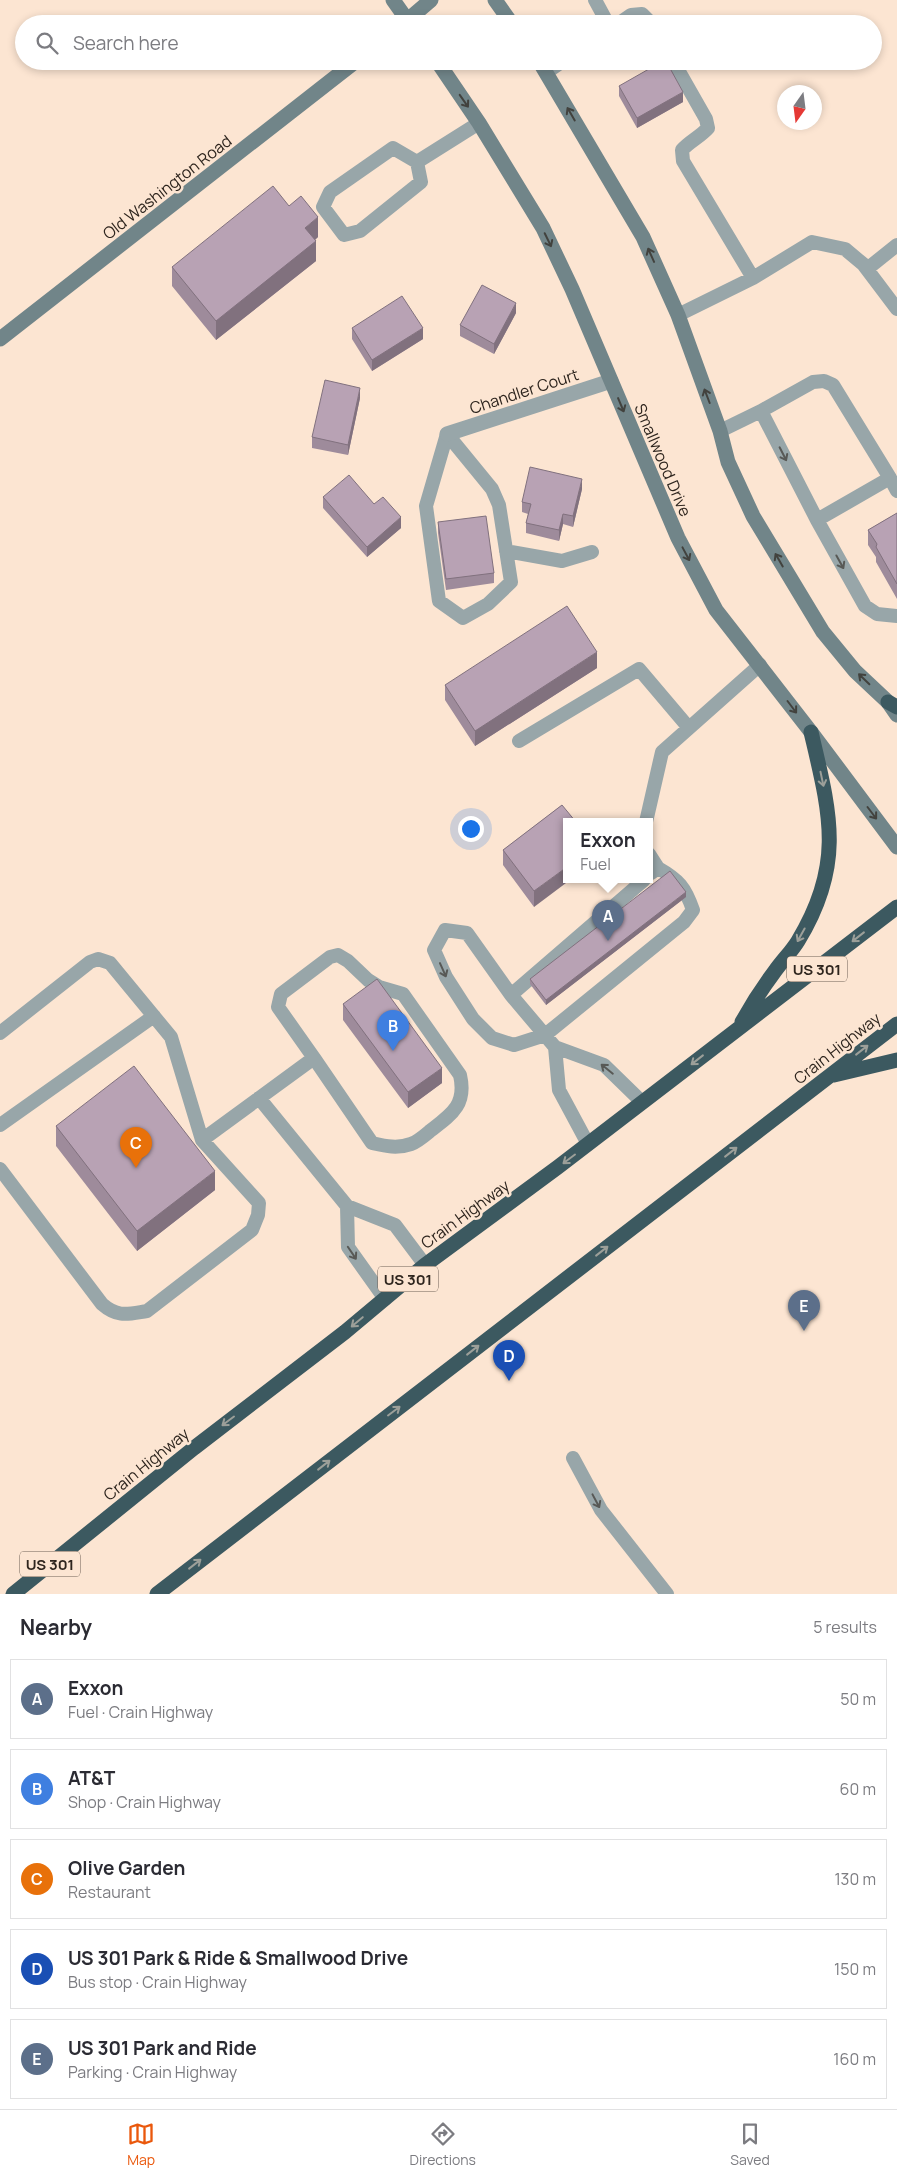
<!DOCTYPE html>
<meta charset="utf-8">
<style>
:root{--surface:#fff;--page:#f2f2f3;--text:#2b2b33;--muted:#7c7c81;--line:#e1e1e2;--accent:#ea580c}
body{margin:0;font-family:Manrope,sans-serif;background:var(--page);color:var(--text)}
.compass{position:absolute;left:777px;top:85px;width:45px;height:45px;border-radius:50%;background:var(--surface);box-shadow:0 2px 8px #0003;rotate:194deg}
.you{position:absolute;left:470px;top:828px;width:18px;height:18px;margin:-12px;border:4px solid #fff;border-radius:50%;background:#1a73e8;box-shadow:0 0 0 8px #1a73e833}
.badge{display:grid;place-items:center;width:32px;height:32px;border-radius:50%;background:var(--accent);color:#fff;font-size:16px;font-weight:700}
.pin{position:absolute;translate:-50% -41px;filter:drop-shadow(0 1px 2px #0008)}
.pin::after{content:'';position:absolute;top:26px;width:18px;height:15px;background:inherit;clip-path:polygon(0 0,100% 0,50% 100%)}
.popup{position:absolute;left:563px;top:818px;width:90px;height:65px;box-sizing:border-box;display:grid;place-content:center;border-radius:0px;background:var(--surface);filter:drop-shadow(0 1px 4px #0005);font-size:16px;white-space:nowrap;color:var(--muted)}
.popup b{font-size:19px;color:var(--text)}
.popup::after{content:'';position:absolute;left:50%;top:100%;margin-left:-10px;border:10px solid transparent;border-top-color:var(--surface)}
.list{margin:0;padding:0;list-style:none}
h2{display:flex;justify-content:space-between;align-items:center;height:65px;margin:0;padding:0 20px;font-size:21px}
h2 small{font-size:16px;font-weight:400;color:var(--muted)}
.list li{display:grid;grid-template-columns:32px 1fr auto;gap:15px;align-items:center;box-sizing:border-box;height:80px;margin:0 10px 10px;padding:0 10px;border:1px solid var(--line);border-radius:0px}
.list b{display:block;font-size:19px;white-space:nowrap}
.list p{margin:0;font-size:16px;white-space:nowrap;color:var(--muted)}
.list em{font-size:16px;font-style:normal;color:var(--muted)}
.icon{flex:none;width:28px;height:28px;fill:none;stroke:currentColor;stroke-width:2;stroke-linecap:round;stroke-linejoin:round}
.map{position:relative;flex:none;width:897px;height:1594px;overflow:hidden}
.search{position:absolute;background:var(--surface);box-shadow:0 2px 8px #0003;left:15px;right:15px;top:15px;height:55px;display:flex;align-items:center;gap:12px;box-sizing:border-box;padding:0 18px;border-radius:28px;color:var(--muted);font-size:19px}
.sheet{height:515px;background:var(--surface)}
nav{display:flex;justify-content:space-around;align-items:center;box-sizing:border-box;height:70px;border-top:1px solid var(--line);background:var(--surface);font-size:14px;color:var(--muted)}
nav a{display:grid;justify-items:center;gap:2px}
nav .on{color:var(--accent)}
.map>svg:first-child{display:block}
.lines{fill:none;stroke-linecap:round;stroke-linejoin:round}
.lane{stroke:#98a6a9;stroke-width:14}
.street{stroke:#98a6a9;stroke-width:15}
.secondary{stroke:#718589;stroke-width:15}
.highway{stroke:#3c5960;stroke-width:15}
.wall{fill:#9e8b9b}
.shaded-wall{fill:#81717e}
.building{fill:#b8a2b4;stroke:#81717e}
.oneway{stroke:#42423e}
.oneway2{stroke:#585956}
.oneway3{stroke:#9c9f99}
.labels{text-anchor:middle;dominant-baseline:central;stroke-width:5;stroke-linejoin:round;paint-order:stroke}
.shield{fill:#fce5d2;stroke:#6c5f54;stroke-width:1}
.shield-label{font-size:15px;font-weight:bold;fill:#2e251e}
.street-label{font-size:16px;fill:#2e251e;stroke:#fce5d2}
</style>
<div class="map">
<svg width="897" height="1594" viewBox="0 0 897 1594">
<rect width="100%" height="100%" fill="#fce5d2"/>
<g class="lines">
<path class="lane" d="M595,0L608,24
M618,24L631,15L642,14L652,24
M673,61L706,119L708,128C700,137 690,141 682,150L683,161L753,278
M547,72L563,61
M417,162L393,148L330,192L323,207L344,235L360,231L421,182L417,162L479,123
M867,269L897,245
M678,315L753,278L812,242L845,249L863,264L897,309
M761,411L817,520L865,606L877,614L897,616
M720,431L761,411L813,382L824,381L833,385L890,478L817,520
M447,434L492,489L499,505L511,582L488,604L463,618L439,601L426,506Z
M890,478L897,491
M506,551L562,561L592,552
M519,741L639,669L689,728
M646,822L662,752L760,665
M649,854L658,868L651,873
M511,995L467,933L445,930L434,950L446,977L473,1019L492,1038L514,1045L545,1035L684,922L693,910C685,887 679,880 658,868
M0,1033L90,962L98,959L110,963L171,1037L202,1140L259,1203L258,1215L252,1230L147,1311C128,1314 118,1318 102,1304L0,1169
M555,1047L559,1090L588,1144
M259,1098L347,1206L395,1225L425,1265
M642,1102L604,1065L555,1047L511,995L644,880
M0,1125L154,1016
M202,1140L314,1058L278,1007L281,994L330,957L338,955L348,961L368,980L379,987L403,994L460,1075C467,1105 451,1115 430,1131C424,1136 417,1142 411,1144C397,1149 385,1146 372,1143L314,1058
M347,1206L348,1247L385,1299
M573,1458L601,1510L667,1594"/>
<path class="street" d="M447,434L611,381"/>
<path class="secondary" d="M393,0L410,24
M495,0L512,24
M403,24L431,0
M437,61L479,123L543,228L572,289L678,538L716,610L811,732L897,847
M539,61L643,237L678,315L720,431L728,462L753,516L823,632L855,671L888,702L897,715
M0,339L356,61"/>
<path class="highway" d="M888,702L897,707
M742,1022C752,1004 763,987 775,971C782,961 792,951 798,941C845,864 830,813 811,732
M834,1075L897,1060
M13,1594L194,1448L345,1332L425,1265L558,1167L897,907
M157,1594L897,1024"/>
</g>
<path class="wall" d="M619,86L683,102L637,128L619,96Z
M289,206L318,237L315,240L316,261L216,340L172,286V267Z
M516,313L494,354L460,336V325Z
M352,328L423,339L372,371L352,339Z
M360,398L348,455L312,448V437Z
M582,489L573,527L563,524L559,541L526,533V523L528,514L522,512V502Z
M323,497L374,504L401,528L367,557L323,508Z
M897,513V599L876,562V557L868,545V530Z
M438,522L494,573V583L446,590L438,533Z
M597,668L475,746L445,700V685Z
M562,805L534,907L503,865V850Z
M686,897L546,1005L530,984V979Z
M343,1004L442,1083L408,1108L343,1020Z
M56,1126L215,1190L137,1251L56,1146Z"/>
<path class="shaded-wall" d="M683,92V102L637,128V118Z
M318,217V237L305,248V228Z
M316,241V261L216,340V321Z
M516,303V313L494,354V344Z
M423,328V339L372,371V360Z
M360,388V398L348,455V445Z
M582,479V489L573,527V516Z
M563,514V524L559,541V530Z
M401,517V528L367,557V547Z
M597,652V668L475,746V731Z
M567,867V880H570L534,907V891Z
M686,892V897L546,1005V1000Z
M442,1068V1083L408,1108V1092Z
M215,1171V1190L137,1251V1231Z"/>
<path class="building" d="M663,61H666L683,92L637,118L619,86Z
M273,186L289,206L301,196L318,217L305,228L316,241L216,321L172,267Z
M482,285L516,303L494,344L460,325Z
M402,296L423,328L372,360L352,328Z
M325,380L360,388L348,445L312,437Z
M530,467L582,479L573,516L563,514L559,530L526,523L531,504L522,502Z
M349,475L374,504L383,497L401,517L367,547L323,497Z
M897,513V584L876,547L877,544L868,530Z
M486,516L494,573L446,579L438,522Z
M567,606L597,652L475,731L445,685Z
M562,805L576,822H567V867L534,891L503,850Z
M670,871L686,892L546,1000L530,979Z
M377,979L442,1068L408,1092L343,1004Z
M134,1066L215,1171L137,1231L56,1126Z"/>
<defs><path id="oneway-shaft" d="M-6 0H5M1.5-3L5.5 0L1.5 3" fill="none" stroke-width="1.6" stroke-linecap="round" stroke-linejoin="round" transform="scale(1.25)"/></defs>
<g class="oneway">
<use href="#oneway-shaft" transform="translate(464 101) rotate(55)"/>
<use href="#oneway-shaft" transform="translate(571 114) rotate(-120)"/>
<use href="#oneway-shaft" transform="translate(548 240) rotate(64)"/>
<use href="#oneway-shaft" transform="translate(651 255) rotate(-114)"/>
<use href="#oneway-shaft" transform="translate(707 396) rotate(-111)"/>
<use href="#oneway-shaft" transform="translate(621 405) rotate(67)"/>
<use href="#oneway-shaft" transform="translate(686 554) rotate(62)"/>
<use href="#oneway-shaft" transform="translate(779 560) rotate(-120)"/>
<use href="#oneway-shaft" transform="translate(864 679) rotate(-136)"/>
<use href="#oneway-shaft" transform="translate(792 707) rotate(53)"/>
<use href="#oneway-shaft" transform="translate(872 813) rotate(53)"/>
</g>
<g class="oneway2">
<use href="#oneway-shaft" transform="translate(783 454) rotate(63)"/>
<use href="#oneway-shaft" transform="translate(840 562) rotate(61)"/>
<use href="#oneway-shaft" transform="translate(443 970) rotate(66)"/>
<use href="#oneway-shaft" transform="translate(607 1069) rotate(-141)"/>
<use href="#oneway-shaft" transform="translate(352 1253) rotate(56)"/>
<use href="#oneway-shaft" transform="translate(596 1501) rotate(62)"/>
</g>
<g class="oneway3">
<use href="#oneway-shaft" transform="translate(822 779) rotate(78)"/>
<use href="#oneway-shaft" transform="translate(801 935) rotate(119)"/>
<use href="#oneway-shaft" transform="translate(858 937) rotate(142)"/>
<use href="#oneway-shaft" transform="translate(862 1050) rotate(-38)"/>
<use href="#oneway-shaft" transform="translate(697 1060) rotate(142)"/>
<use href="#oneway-shaft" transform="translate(731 1152) rotate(-38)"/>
<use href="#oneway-shaft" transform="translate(569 1159) rotate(143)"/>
<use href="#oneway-shaft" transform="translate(602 1251) rotate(-38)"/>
<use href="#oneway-shaft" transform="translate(357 1322) rotate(140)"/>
<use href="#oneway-shaft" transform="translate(473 1350) rotate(-38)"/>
<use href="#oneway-shaft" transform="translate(394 1411) rotate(-37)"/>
<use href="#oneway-shaft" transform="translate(228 1421) rotate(143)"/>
<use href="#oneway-shaft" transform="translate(324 1465) rotate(-38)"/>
<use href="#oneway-shaft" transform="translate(195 1564) rotate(-38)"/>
</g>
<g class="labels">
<g class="shield">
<rect x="787" y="956.5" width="60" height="25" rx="4"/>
<rect x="378" y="1266.5" width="60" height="25" rx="4"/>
<rect x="20" y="1551.5" width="60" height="25" rx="4"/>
</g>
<g class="shield-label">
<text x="817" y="969">US 301</text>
<text x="408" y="1279">US 301</text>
<text x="50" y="1564">US 301</text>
</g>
<g class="street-label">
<text transform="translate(167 187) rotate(-38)">Old Washington Road</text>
<text transform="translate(524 391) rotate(-18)">Chandler Court</text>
<text transform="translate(663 460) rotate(67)">Smallwood Drive</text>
<text transform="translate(837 1048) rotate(-38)">Crain Highway</text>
<text transform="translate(465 1214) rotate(-36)">Crain Highway</text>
<text transform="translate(146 1464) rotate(-39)">Crain Highway</text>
</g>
</g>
</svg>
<svg class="compass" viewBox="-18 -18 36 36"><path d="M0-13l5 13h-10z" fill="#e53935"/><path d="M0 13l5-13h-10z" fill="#7c7c81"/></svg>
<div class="you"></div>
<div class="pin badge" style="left:608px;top:941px;background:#5c6f8a">A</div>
<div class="popup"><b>Exxon</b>Fuel</div>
<div class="pin badge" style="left:393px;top:1051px;background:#3f7fe0">B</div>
<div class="pin badge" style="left:136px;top:1168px;background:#e8710a">C</div>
<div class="pin badge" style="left:509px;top:1381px;background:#1a4fb4">D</div>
<div class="pin badge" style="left:804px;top:1331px;background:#5c6f8a">E</div>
<div class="search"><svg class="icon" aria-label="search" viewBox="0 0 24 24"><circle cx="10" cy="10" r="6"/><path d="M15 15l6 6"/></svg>Search here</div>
</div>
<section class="sheet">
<h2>Nearby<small>5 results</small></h2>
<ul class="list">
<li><span class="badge" style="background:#5c6f8a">A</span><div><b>Exxon</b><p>Fuel · Crain Highway</p></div><em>50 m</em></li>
<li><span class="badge" style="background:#3f7fe0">B</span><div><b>AT&amp;T</b><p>Shop · Crain Highway</p></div><em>60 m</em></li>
<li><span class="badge" style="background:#e8710a">C</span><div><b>Olive Garden</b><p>Restaurant</p></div><em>130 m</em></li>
<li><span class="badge" style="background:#1a4fb4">D</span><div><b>US 301 Park &amp; Ride &amp; Smallwood Drive</b><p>Bus stop · Crain Highway</p></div><em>150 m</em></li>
<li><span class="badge" style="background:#5c6f8a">E</span><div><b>US 301 Park and Ride</b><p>Parking · Crain Highway</p></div><em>160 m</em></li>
</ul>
</section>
<nav>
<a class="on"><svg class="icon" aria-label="map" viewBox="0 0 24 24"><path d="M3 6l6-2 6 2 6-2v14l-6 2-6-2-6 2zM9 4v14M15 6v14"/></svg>Map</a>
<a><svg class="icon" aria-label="directions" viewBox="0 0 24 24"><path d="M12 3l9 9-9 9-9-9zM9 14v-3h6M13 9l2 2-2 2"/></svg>Directions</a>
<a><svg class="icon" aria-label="saved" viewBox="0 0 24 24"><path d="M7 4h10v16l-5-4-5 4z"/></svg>Saved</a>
</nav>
